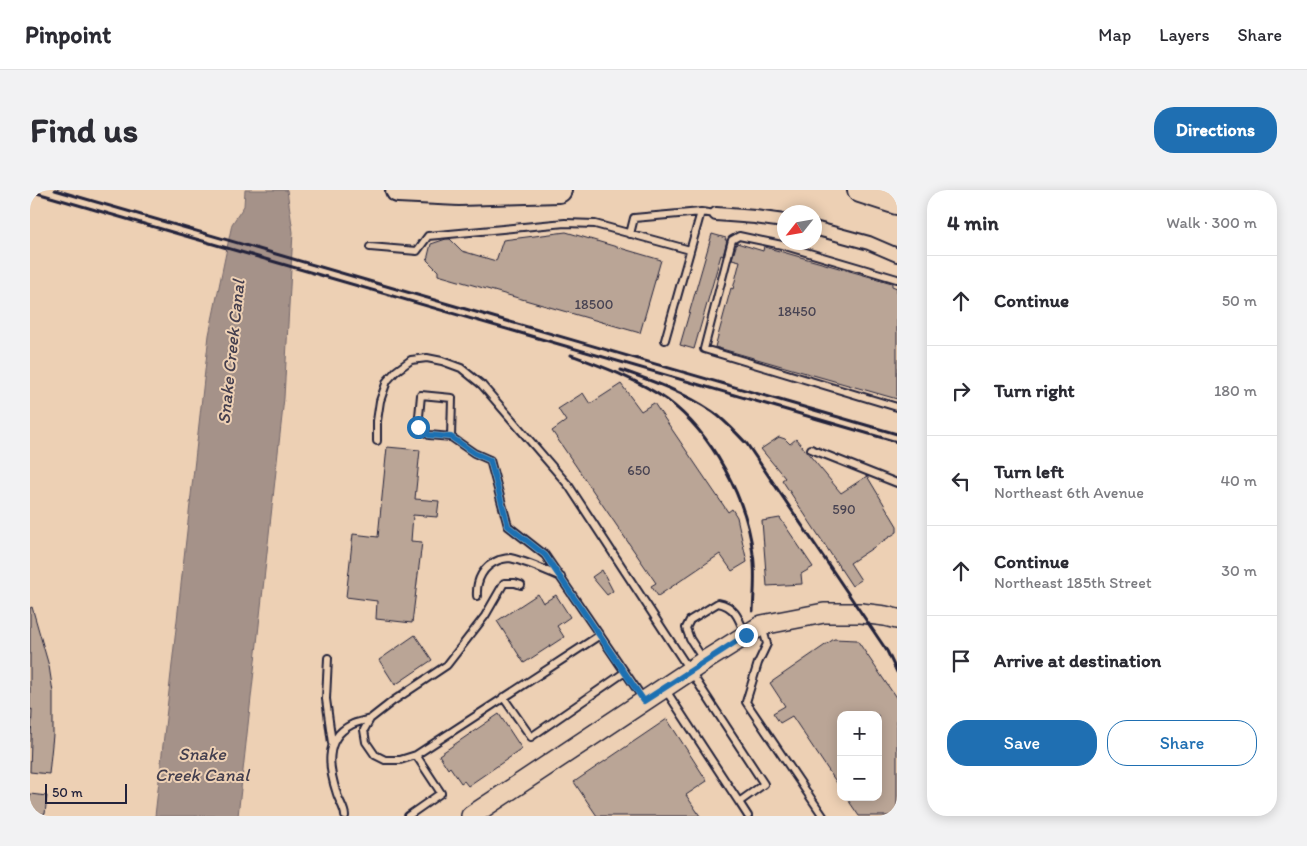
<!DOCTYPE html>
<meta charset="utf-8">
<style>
:root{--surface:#fff;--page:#f2f2f3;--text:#2b2b33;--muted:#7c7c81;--line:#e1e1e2;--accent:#1f6fb2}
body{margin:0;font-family:Itim,sans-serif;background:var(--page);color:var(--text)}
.controls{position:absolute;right:15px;bottom:15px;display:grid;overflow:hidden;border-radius:10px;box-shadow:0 2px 12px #0003}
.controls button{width:45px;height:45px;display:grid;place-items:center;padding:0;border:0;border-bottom:1px solid var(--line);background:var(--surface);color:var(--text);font:25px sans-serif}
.compass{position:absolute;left:747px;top:15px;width:45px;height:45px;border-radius:50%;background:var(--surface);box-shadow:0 2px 12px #0003;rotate:239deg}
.scale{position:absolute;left:15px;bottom:12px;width:82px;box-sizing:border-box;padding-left:5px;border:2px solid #22223b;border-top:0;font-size:14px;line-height:18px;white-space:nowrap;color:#22223b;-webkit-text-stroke:4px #edd0b4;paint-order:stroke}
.stop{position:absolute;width:15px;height:15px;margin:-11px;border:4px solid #1f6fb2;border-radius:50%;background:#fff}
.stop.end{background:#1f6fb2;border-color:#fff;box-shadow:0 1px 5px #0008}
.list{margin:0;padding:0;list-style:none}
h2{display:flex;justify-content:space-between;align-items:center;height:65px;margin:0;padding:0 20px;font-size:21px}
h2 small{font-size:16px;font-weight:400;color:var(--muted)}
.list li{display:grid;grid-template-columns:32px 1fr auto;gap:15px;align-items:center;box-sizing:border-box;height:90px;padding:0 20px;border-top:1px solid var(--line)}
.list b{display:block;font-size:19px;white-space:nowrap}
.list p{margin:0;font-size:16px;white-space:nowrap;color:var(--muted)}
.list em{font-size:16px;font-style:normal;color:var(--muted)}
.actions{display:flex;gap:10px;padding:15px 20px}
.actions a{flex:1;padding:11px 0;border:1px solid var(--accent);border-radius:20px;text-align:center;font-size:18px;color:var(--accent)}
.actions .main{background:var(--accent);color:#fff}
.icon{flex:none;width:28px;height:28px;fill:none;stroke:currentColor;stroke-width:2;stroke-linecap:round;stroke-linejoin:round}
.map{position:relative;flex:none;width:867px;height:626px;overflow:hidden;border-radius:20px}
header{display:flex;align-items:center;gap:30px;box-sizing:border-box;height:70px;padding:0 25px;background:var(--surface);border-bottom:1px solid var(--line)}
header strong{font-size:24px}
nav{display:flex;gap:28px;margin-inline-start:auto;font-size:18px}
.intro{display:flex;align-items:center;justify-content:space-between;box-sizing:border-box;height:120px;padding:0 30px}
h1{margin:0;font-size:35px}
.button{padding:12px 22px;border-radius:20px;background:var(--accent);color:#fff;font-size:18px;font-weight:700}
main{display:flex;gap:30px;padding:0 30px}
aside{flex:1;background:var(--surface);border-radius:20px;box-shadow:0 2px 12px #0003}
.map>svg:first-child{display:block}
.water{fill:#a59289;stroke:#71656a}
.building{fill:#baa596;stroke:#22223b}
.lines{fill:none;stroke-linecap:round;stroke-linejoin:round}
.lane-casing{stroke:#22223b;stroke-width:10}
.street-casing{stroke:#22223b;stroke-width:16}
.secondary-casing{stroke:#22223b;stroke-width:22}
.highway-casing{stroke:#22223b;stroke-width:28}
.lane{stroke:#edd0b4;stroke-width:6}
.street{stroke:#edd0b4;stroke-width:12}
.secondary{stroke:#edd0b4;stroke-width:19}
.highway{stroke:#edd0b4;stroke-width:24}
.rail{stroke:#22223b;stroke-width:3}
.route{stroke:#1f6fb2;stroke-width:6}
.labels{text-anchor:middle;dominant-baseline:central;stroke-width:4;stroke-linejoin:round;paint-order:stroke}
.number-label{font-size:14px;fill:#484352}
.water-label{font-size:18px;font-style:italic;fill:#433e4e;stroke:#edd0b4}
</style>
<header>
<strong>Pinpoint</strong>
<nav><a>Map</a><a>Layers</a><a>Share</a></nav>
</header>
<div class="intro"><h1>Find us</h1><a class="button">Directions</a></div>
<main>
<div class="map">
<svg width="867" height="626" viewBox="0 0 867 626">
<rect width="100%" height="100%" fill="#edd0b4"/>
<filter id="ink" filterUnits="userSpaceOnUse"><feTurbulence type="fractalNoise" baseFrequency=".02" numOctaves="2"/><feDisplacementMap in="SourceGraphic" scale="10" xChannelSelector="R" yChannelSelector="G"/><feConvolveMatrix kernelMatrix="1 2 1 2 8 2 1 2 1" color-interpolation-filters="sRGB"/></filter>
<g filter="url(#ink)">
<path class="water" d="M215,0H257L263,42L254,208L208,626H125L179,145L202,34L214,16Z"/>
<path class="building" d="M536,42L631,70L610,143L408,85V81L397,70L401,54L416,49H420L432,61L466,71L473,50Z
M682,44L696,48L695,50H697L693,66L691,65L664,159L650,155Z
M707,53L733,61L734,56L735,57L862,93V96L867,98V209L685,157L701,98L703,99L710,71L702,69Z
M591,194L611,221L624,213L698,322L702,319L707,327L717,372L702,381L690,364L628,406L621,396L626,393L522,241L536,231L528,219L553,203L560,214Z
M749,247L755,249L760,254L766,249L811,303L837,286L867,336V342L820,373L831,390L822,396L752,290L755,288L731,259Z
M357,257L390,260L385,309L409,311L407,327L383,325L381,351L392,352L382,433L346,429L347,411L316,407L323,344L348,347Z
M750,328L783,377L771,384L772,394L737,396L732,331Z
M572,380L583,401L577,405L562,387Z
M508,404L513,413L526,405L540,427L527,436L534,447L494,473L467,431Z
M2,417L19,476L23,502V545L19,584L0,582L2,519L0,520V418Z
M385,445L402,470L365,495L349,470Z
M804,449L827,450L867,509V626H829L816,607H848V525H811V599L762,526L750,533L743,523L755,516L740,493Z
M469,524L492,559L438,596L434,591L431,593L420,577L418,579L409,565Z
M637,529L677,591L656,605L670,626H567L544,592Z
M0,604L17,606L15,624L0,623Z"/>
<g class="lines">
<g class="lane-casing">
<path id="lane" d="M600,44L604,28L671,22
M340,57L387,61L398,46L535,33L565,34L660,60
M867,89L752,55L709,46L702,50L674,159L867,217
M635,150L671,22L686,24
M421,247L399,245L388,237L391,205L422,208L421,247L444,263L460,270L478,336L515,365L595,482
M347,251V231L350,211L357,191L366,181L381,170L397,168L412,171L431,178L452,195L539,296L734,594L709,612L635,499
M781,259L867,293
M491,395L485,393H474L455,426L417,475L363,511L340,529L334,540L336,552L345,565L355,570H370L386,565L570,445
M447,406C446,390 453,376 469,370C473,369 477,368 480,368C498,372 515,380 531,387
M732,436L737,454L728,473L716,512L793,626
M298,468L296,509L302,553
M673,469L660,449L656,438L660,430L688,413C705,416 709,429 715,444
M473,507L501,547L595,482L614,510
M709,612L718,626
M315,626C315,619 309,611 307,604C299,580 293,549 321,535C326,532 334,531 340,529
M378,626L411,603L386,565"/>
</g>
<g class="street-casing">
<path id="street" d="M686,24L725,27L754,31
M784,38L839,53L867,65"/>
</g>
<g class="secondary-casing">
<path id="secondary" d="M441,626L676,470L732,435L794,423H831L855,426L867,429"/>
</g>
<g class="highway-casing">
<path id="highway" d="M368,0L429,3L529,0
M830,0L867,12"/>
</g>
<use href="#lane" class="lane"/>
<use href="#street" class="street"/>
<use href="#secondary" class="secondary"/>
<use href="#highway" class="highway"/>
<path class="rail" d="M25,0L867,244
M0,1L867,252
M541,165C573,177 609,190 637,210C682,243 717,309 723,364C726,383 724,402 723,421
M591,180C623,191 655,203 683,222C696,231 706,243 717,254L857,461L867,482"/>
</g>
</g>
<g class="lines" filter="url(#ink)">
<path class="route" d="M388,237L399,245L421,247L444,263L460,270L478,336L515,365L614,511L716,445"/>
</g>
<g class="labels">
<g class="number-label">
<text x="564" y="114">18500</text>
<text x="767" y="121">18450</text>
<text x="609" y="280">650</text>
<text x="814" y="319">590</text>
</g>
<g class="water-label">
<text transform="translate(201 162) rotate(-84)">Snake Creek Canal</text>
<text x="172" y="564">Snake<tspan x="172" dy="21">Creek Canal</tspan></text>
</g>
</g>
</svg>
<div class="controls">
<button>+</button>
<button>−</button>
</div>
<svg class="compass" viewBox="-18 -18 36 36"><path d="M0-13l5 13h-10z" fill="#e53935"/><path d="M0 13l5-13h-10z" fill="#7c7c81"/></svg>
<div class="scale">50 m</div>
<div class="stop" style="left:388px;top:237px"></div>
<div class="stop end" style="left:716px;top:445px"></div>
</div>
<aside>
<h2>4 min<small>Walk · 300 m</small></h2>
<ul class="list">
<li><svg class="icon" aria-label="ahead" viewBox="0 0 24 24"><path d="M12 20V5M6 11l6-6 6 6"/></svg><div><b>Continue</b></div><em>50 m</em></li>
<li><svg class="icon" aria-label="right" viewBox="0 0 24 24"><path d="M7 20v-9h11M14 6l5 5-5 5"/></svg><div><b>Turn right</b></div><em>180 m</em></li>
<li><svg class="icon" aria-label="left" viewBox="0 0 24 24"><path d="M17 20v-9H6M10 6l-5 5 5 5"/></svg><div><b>Turn left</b><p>Northeast 6th Avenue</p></div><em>40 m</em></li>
<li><svg class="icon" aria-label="ahead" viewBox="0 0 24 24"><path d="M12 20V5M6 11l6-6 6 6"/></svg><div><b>Continue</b><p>Northeast 185th Street</p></div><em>30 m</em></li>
<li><svg class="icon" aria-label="arrive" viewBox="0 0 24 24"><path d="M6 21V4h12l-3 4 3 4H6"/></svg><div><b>Arrive at destination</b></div></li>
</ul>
<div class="actions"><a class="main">Save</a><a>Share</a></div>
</aside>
</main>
